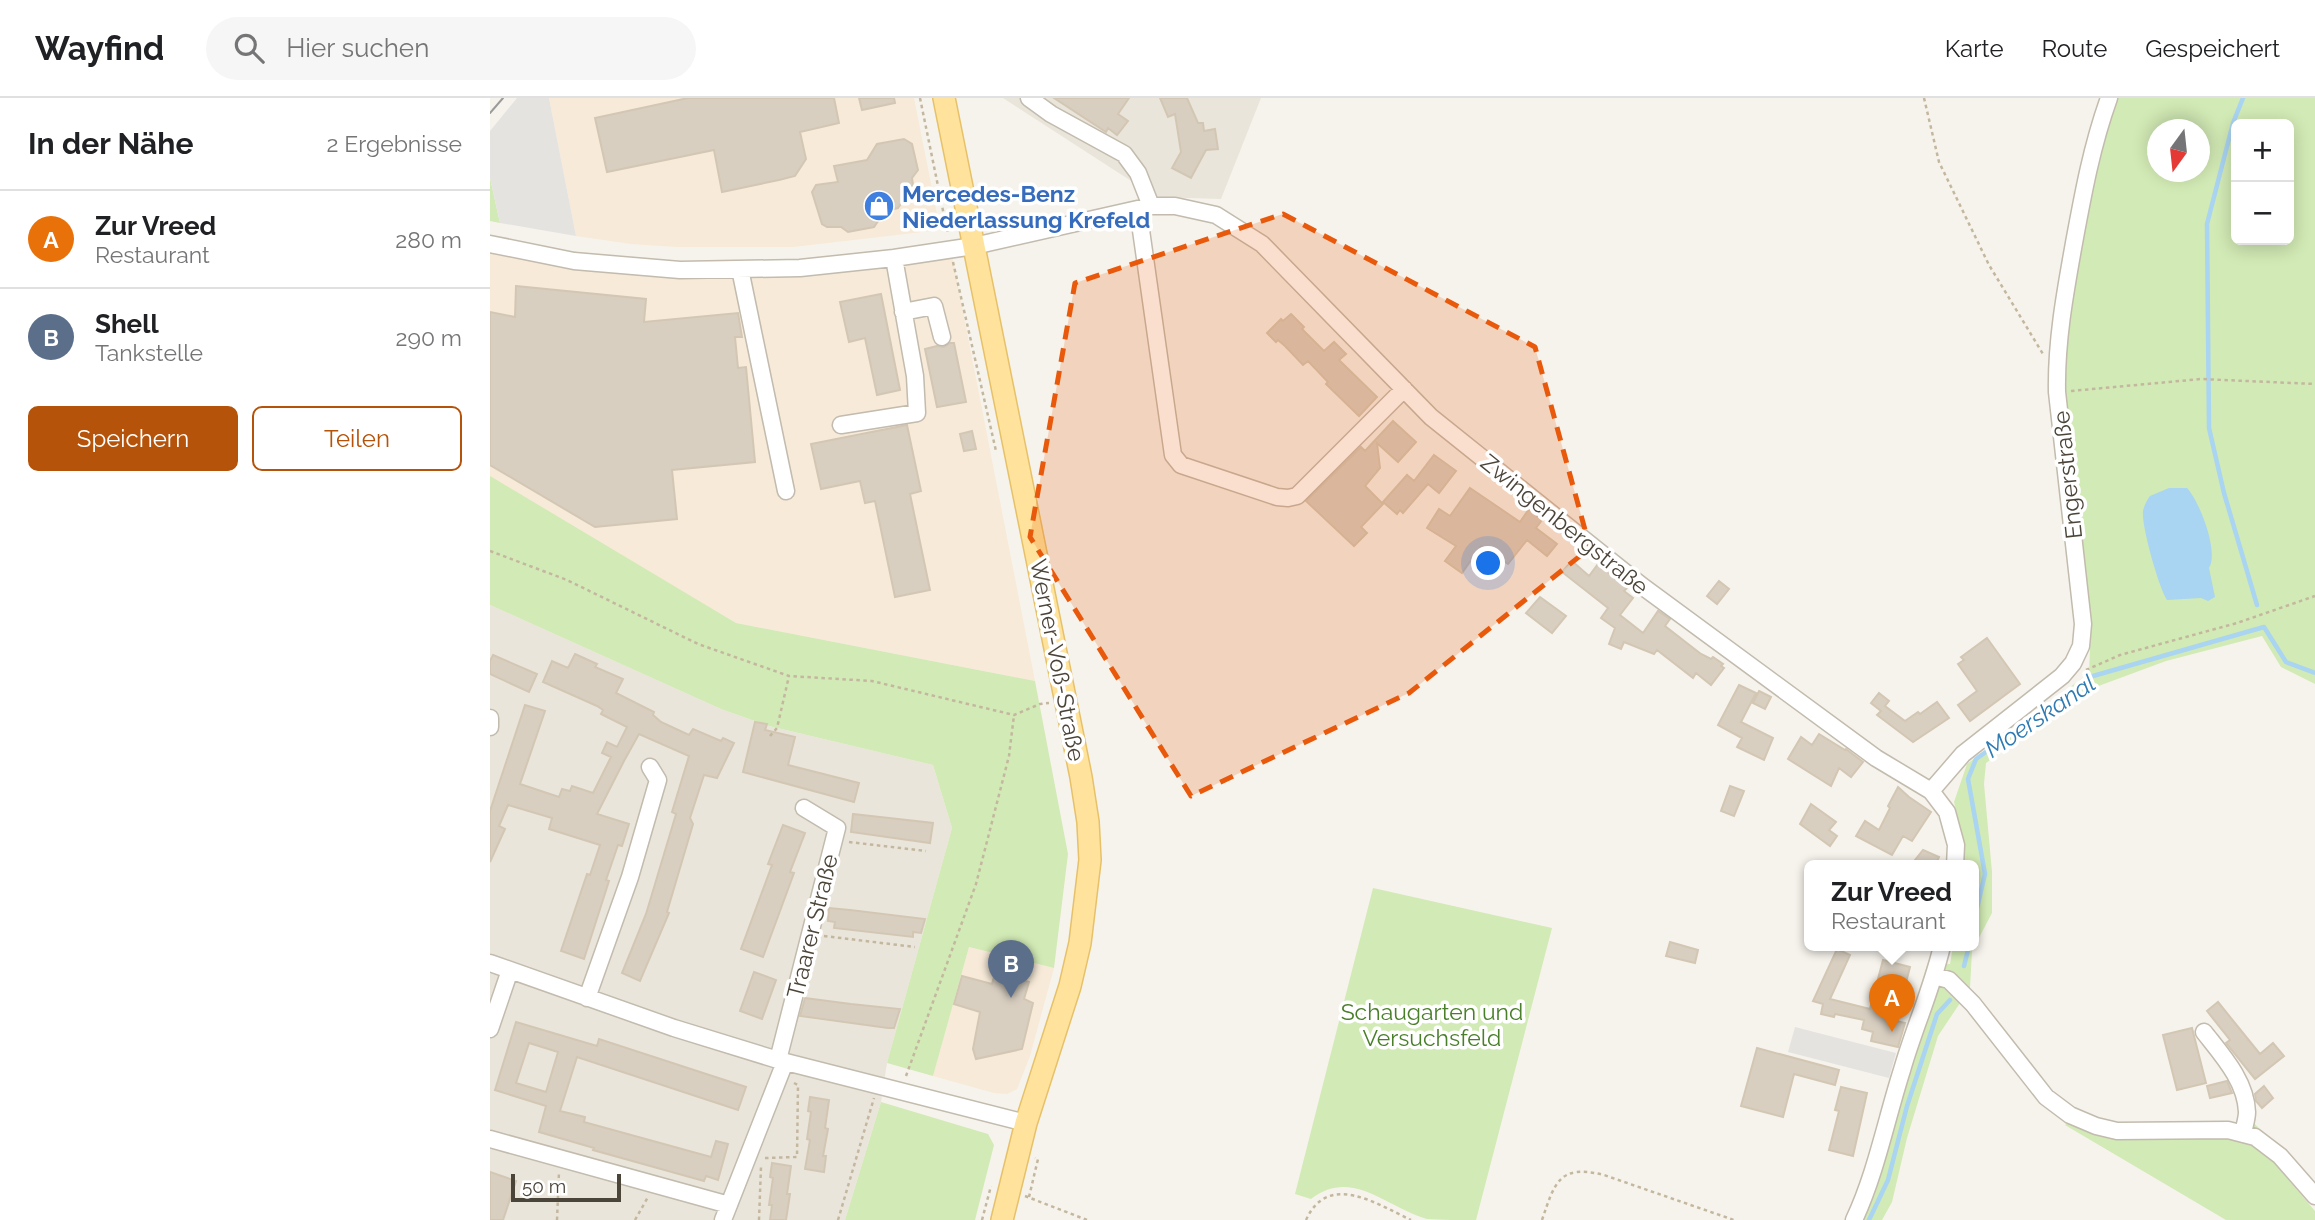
<!DOCTYPE html>
<html lang="de">
<meta charset="utf-8">
<style>
:root{--surface:#fff;--page:#f6f6f6;--text:#202124;--muted:#757577;--line:#e0e0e0;--accent:#b45309}
body{margin:0;font-family:Raleway,sans-serif;background:var(--page);color:var(--text)}
.controls{position:absolute;right:21px;top:21px;display:grid;overflow:hidden;border-radius:10px;box-shadow:0 4px 18px #0003}
.controls button{width:63px;height:63px;display:grid;place-items:center;padding:0;border:0;border-bottom:2px solid var(--line);background:var(--surface);color:var(--text);font:35px sans-serif}
.compass{position:absolute;left:1657px;top:21px;width:63px;height:63px;border-radius:50%;background:var(--surface);box-shadow:0 4px 18px #0003;rotate:195deg}
.scale{position:absolute;left:21px;bottom:18px;width:110px;box-sizing:border-box;padding-left:7px;border:4px solid #4b4439;border-top:0;font-size:19px;line-height:24px;white-space:nowrap;color:#4b4439;-webkit-text-stroke:5px #fff;paint-order:stroke}
.you{position:absolute;left:999px;top:466px;width:24px;height:24px;margin:-18px;border:5px solid #fff;border-radius:50%;background:#1a73e8;box-shadow:0 0 0 10px #1a73e833}
.badge{display:grid;place-items:center;width:46px;height:46px;border-radius:50%;background:var(--accent);color:#fff;font-size:23px;font-weight:700}
.pin{position:absolute;translate:-50% -58px;filter:drop-shadow(0 2px 4px #0008)}
.pin::after{content:'';position:absolute;top:37px;width:24px;height:21px;background:inherit;clip-path:polygon(0 0,100% 0,50% 100%)}
.popup{position:absolute;left:1314px;top:762px;width:175px;height:91px;box-sizing:border-box;display:grid;place-content:center;border-radius:10px;background:var(--surface);filter:drop-shadow(0 2px 5px #0005);font-size:23px;white-space:nowrap;color:var(--muted)}
.popup b{font-size:26px;color:var(--text)}
.popup::after{content:'';position:absolute;left:50%;top:100%;margin-left:-14px;border:14px solid transparent;border-top-color:var(--surface)}
.list{margin:0;padding:0;list-style:none}
h2{display:flex;justify-content:space-between;align-items:center;height:91px;margin:0;padding:0 28px;font-size:30px}
h2 small{font-size:23px;font-weight:400;color:var(--muted)}
.list li{display:grid;grid-template-columns:46px 1fr auto;gap:21px;align-items:center;box-sizing:border-box;height:98px;padding:0 28px;border-top:2px solid var(--line)}
.list b{display:block;font-size:26px;white-space:nowrap}
.list p{margin:0;font-size:23px;white-space:nowrap;color:var(--muted)}
.list em{font-size:23px;font-style:normal;color:var(--muted)}
.actions{display:flex;gap:14px;padding:21px 28px}
.actions a{flex:1;padding:16px 0;border:2px solid var(--accent);border-radius:10px;text-align:center;font-size:24px;color:var(--accent)}
.actions .main{background:var(--accent);color:#fff}
.icon{flex:none;width:38px;height:38px;fill:none;stroke:currentColor;stroke-width:2;stroke-linecap:round;stroke-linejoin:round}
.map{position:relative;flex:none;width:1825px;height:1122px;overflow:hidden}
header{display:flex;align-items:center;gap:42px;box-sizing:border-box;height:98px;padding:0 35px;background:var(--surface);border-bottom:2px solid var(--line)}
header strong{font-size:33px}
nav{display:flex;gap:38px;margin-inline-start:auto;font-size:24px}
.search{width:490px;height:63px;background:var(--page);display:flex;align-items:center;gap:18px;box-sizing:border-box;padding:0 24px;border-radius:38px;color:var(--muted);font-size:26px}
main{display:flex}
aside{flex:1;background:var(--surface)}
.map>svg:first-child{display:block}
.residential{fill:#eae5da}
.commercial{fill:#f7ead8}
.green{fill:#d2eab5;fill-rule:evenodd}
.parking{fill:#e5e3e0}
.water{fill:#a9d4f2}
.lines{fill:none;stroke-linecap:round;stroke-linejoin:round}
.stream{stroke:#a9d4f2;stroke-width:4.5}
.building{fill:#d8cfc1;stroke:#d3c7b4;stroke-width:2;fill-rule:evenodd}
.minor-casing{stroke:#c2bbae;stroke-width:19}
.major-casing{stroke:#e6c16a;stroke-width:24}
.path{stroke:#c4b79f;stroke-width:2.5;stroke-dasharray:3.5 3.5;stroke-linecap:butt}
.minor{stroke:#fff;stroke-width:16}
.major{stroke:#ffe39c;stroke-width:21}
.tram{stroke:#9a9a9a;stroke-width:2}
.marked{fill:#e8590c;fill-opacity:0.2;stroke:#e8590c;stroke-width:5;stroke-dasharray:14 9;stroke-linejoin:round}
.labels{text-anchor:middle;dominant-baseline:central;stroke-width:7;stroke-linejoin:round;paint-order:stroke}
.shop-label{font-size:23px;font-weight:bold;fill:#366cbe;stroke:#fff;text-anchor:start}
.street-label{font-size:23px;fill:#4b4439;stroke:#fff}
.park-label{font-size:23px;fill:#4a7f2a;stroke:#fff}
.water-label{font-size:24px;font-style:italic;fill:#2e7ab2;stroke:#fff}
</style>
<header>
<strong>Wayfind</strong>
<div class="search"><svg class="icon" aria-label="search" viewBox="0 0 24 24"><circle cx="10" cy="10" r="6"/><path d="M15 15l6 6"/></svg>Hier suchen</div>
<nav><a>Karte</a><a>Route</a><a>Gespeichert</a></nav>
</header>
<main>
<aside>
<h2>In der Nähe<small>2 Ergebnisse</small></h2>
<ul class="list">
<li><span class="badge" style="background:#e8710a">A</span><div><b>Zur Vreed</b><p>Restaurant</p></div><em>280 m</em></li>
<li><span class="badge" style="background:#5c6f8a">B</span><div><b>Shell</b><p>Tankstelle</p></div><em>290 m</em></li>
</ul>
<div class="actions"><a class="main">Speichern</a><a>Teilen</a></div>
</aside>
<div class="map">
<svg width="1825" height="1122" viewBox="0 0 1825 1122">
<rect width="100%" height="100%" fill="#f6f3ec"/>
<path class="residential" d="M513,0H771L731,101L666,99Z
M0,507L231,611L279,628L443,667L462,730L397,965L391,1004L355,1122H0Z"/>
<path class="commercial" d="M59,0H424L448,121L441,133L303,149H187L141,146L86,138Z
M0,144L190,172L461,152L545,583L246,525L0,380Z
M479,849L564,870L540,958L527,991L517,996L504,995L443,978Z"/>
<path class="green" d="M1624,0H1825V586L1791,569L1772,538L1676,563L1595,593L1496,665L1494,686L1502,774V815L1482,853L1480,890L1448,938L1417,1040L1402,1104L1392,1122H1357L1364,1109L1438,864L1460,866L1463,848H1484V768H1473L1475,750L1464,704L1477,666L1599,575L1601,528L1574,283L1579,196L1598,93ZM1746,26H1799V142H1746ZM1668,32H1710V74H1668Z
M0,80L10,125L0,123Z
M0,378L246,525L545,583L578,756L564,870L479,849L443,978L397,965L462,730L443,667L279,628L231,611L0,507Z
M883,790L1062,830L986,1122C971,1122 951,1122 937,1121C897,1110 862,1069 821,1101L805,1096Z
M391,1004L498,1036L504,1047L485,1122H355Z
M1590,1016L1630,1028L1763,1024L1802,1065L1791,1073L1825,1113V1122H1736L1575,1027Z"/>
<path class="parking" d="M27,0H59L86,138L10,125L0,80V33Z
M1305,929L1406,955L1399,980L1298,954Z"/>
<path class="water" d="M1679,390H1697C1710,404 1729,454 1719,470L1725,499L1718,503L1711,500L1677,502C1669,490 1651,427 1653,413C1654,408 1657,402 1660,398Z"/>
<g class="lines">
<path class="stream" d="M1753,0L1743,25L1717,126L1719,330L1734,395L1767,507
M1484,823L1495,776L1478,681L1486,661L1603,578L1774,529L1796,564L1825,575
M1474,868L1479,848
M1379,1122L1398,1082L1417,1008L1447,916L1460,902"/>
</g>
<path class="building" d="M198,0H344L349,25L310,34L316,61L305,78L289,82L232,94L224,52L117,74L105,20Z
M369,0H404L405,5L372,12Z
M564,0H639L628,16L638,23L627,37L618,30L616,34Z
M670,0H697L708,25H713L714,33L725,31L728,51L716,52L701,80L682,70L691,54L685,16L678,19Z
M414,41L422,46L428,72L422,80L423,87L408,110L395,113L384,129L358,134L351,129H337L332,126L322,94L326,87L348,84L344,68L377,62L387,46Z
M26,188L156,201L154,224L248,215L252,239H245L248,270L256,269L265,364L182,372L187,421L105,429L0,367V214L25,219Z
M391,196L410,292L387,297L375,240L359,244L350,204Z
M801,216L814,229L812,231L834,253L844,244L856,256L849,262L887,299L869,318L836,286L838,284L818,263L813,267L795,248L788,242L786,244L777,235L791,221L793,223Z
M460,245H464L476,304L447,309L435,251L447,248L454,249Z
M903,323L926,344L908,364L887,345L890,370L875,388L893,406L871,429L877,435L864,448L816,403L871,349L875,353Z
M417,327L431,393L420,396L440,492L405,499L385,403L375,405L370,383L331,391L321,346Z
M482,333L486,351L474,353L470,336Z
M944,357L966,373L949,395L938,386L913,415L910,412L907,416L893,404L917,377L924,383Z
M980,390L1030,424L1039,411L1052,422L1046,430L1067,446L1057,458L1037,442L1018,466L991,448L972,475L955,463L966,448L937,430L949,411L960,418Z
M1082,463L1099,478L1108,466L1137,490L1134,493L1143,500L1130,517L1153,535L1168,513L1180,521L1175,528L1211,556L1221,561L1223,559L1233,566L1231,568L1234,570L1221,587L1206,575L1203,580L1167,552L1164,556L1134,544L1131,551L1119,546L1125,530L1111,520L1118,510L1072,474Z
M1229,483L1239,491L1227,506L1217,498Z
M1050,499L1076,518L1062,535L1036,515Z
M1497,540L1530,586L1480,623L1468,607L1487,593L1468,566L1474,562L1471,559Z
M85,556L107,566L105,569L133,581L126,595L164,614L163,617L171,624L199,637L203,631L231,643L233,640L244,645L227,680L214,677L200,720L203,726L177,814L179,815L150,883L132,875L156,816L186,716L182,714L199,658L149,636L134,663L107,716L139,726L132,748L128,747L116,782L119,783L94,861L71,853L97,776L100,777L110,747L59,731L62,720L18,707L9,728L15,731L0,764V713L35,607L55,613L30,686L69,699L72,691L80,693L82,688L103,695L121,659L112,655L117,644L127,649L137,629L111,616L113,612L107,608L53,584L62,563L78,570Z
M3,557L47,576L39,594L0,576V563Z
M1249,587L1266,595L1251,624L1283,640L1274,662L1247,649L1252,640L1228,627Z
M1269,593L1281,599L1275,611L1263,605Z
M1389,595L1399,603L1395,608L1415,623L1428,614L1430,616L1447,604L1459,620L1423,644L1387,617L1391,613L1381,605Z
M265,624L277,626L275,632L305,639L298,667L369,685L364,704L253,674Z
M1329,636L1355,652L1356,651L1373,664L1361,679L1349,670L1341,688L1298,661L1311,639L1322,647Z
M1240,688L1254,693L1244,718L1231,713Z
M1408,689L1419,699L1441,714L1422,743L1413,738L1402,757L1366,738L1375,723L1389,732L1400,710L1398,708Z
M1321,706L1346,724L1339,732L1347,738L1340,748L1310,726Z
M363,716L443,725L440,745L361,734Z
M293,727L315,735L300,774L304,775L273,859L251,851L282,767L278,766Z
M1433,752L1449,759L1445,768H1433L1425,762Z
M339,810L360,812L435,821L431,835L423,834V839L344,830L345,824L338,823Z
M1180,844L1208,852L1205,865L1176,858Z
M1347,851L1360,857L1340,901L1380,911L1393,862L1420,869L1406,923L1415,925L1408,949L1381,943L1383,934L1372,931L1374,922L1345,916L1344,919L1331,916L1333,906L1323,903Z
M264,874L286,882L272,921L250,913Z
M505,875L539,884L534,901L543,905L532,951L486,961L483,951L490,914L464,906L472,878L502,886Z
M315,900L361,906L410,911L404,930H398L310,918Z
M1728,904L1770,956L1783,945L1794,958L1765,981L1736,945L1740,942L1717,913Z
M26,924L107,948L109,941L256,989L248,1012L87,959L70,1013L95,1019L94,1024L221,1059L226,1043L238,1046L228,1082L216,1078L214,1083L103,1052L104,1050L49,1034L56,1008L5,992ZM39,945L68,954L56,994L26,985Z
M1702,930L1716,985L1687,992L1673,937Z
M1267,950L1349,972L1345,987L1304,976L1293,1019L1251,1008Z
M1737,983L1742,995L1720,1000L1717,988Z
M1774,988L1783,1000L1772,1010L1766,1003L1765,996Z
M1351,989L1377,995L1363,1058L1339,1052L1349,1013L1345,1012Z
M320,999L339,1002L335,1030L338,1031L333,1058H336L334,1074L315,1071L320,1042L317,1041L321,1014L318,1013Z
M282,1065L301,1068L297,1096H300L296,1122H280L282,1107H279L283,1080L280,1079Z
M0,1074L26,1083L13,1122H0Z"/>
<g class="lines">
<g class="minor-casing">
<path id="minor" d="M539,0L561,16L634,56L648,75L661,108
M648,111L683,357L691,367L787,399L798,400L807,398L914,291
M0,146L84,163L190,172L310,170L404,160L484,148L661,108H685L726,117L772,146L941,319L1152,488L1386,660L1441,693L1457,714L1466,747L1465,768
M250,171L296,393
M413,214L444,208L452,239
M351,327L427,315L425,278L404,160
M0,620V629
M1441,693L1473,656L1572,578L1583,565L1591,548L1593,526L1567,294C1566,244 1575,195 1584,145C1593,96 1602,47 1619,0
M0,865L184,930L288,962L536,1025
M1445,878L1459,882L1483,906L1556,999L1580,1017L1606,1028L1627,1033L1738,1032L1765,1039L1790,1058L1825,1098
M97,900L140,779L168,682L160,669
M0,931L20,872
M1714,934C1732,957 1756,983 1757,1014C1757,1021 1754,1029 1753,1036
M288,962L347,730L314,710
M0,1041L239,1107
M233,1122L295,964
M1364,1122C1386,1075 1396,1022 1412,972C1424,930 1442,891 1452,848"/>
</g>
<g class="major-casing">
<path id="major" d="M454,0L591,679L598,724L600,762L590,845L580,888L536,1025L512,1122"/>
</g>
<path class="path" d="M430,0L458,137
M1434,0L1449,64L1499,167L1553,256
M463,164L506,353
M1581,293L1711,281L1825,286
M0,453L77,482L208,546L299,578L382,583L524,617L550,606L559,605
M1596,572L1630,557L1747,525L1825,498
M280,638L287,630L299,578
M359,744L436,753
M334,838L425,849
M416,978L486,786L519,658L524,617
M275,1060L307,1059L308,987L304,985
M535,1098L597,1122
M539,1099L548,1061L545,1060
M67,1122L69,1074
M145,1122L158,1099
M269,1122L271,1069
M348,1122L384,1000
M492,1122L501,1088
M816,1122C838,1073 887,1106 921,1122
M1052,1122C1065,1084 1069,1066 1114,1077L1244,1122"/>
<use href="#minor" class="minor"/>
<use href="#major" class="major"/>
<path class="tram" d="M0,15L13,0"/>
</g>
<path class="marked" d="M793,116L1045,249L1100,450L919,595L701,698L540,439L585,185Z"/>
<defs>
<g id="shop-disc" transform="scale(1.575)"><circle r="9.5" fill="#3f7fe0" stroke="#fff"/><path d="M-5-2.5h2.3a2.7 3.5 0 0 1 5.4 0H5L5.5 6h-11ZM-1.5-2.5h3a1.5 2.3 0 0 0-3 0Z" fill="#fff"/></g>
</defs>
<g fill-rule="evenodd">
<use href="#shop-disc" x="389" y="108"/>
</g>
<g class="labels">
<g class="shop-label">
<text x="412" y="95">Mercedes-Benz<tspan x="412" dy="26">Niederlassung Krefeld</tspan></text>
</g>
<g class="street-label">
<text transform="translate(1577 377) rotate(-96)">Engerstraße</text>
<text transform="translate(1075 426) rotate(39)">Zwingenbergstraße</text>
<text transform="translate(568 562) rotate(79)">Werner-Voß-Straße</text>
<text transform="translate(322 828) rotate(-76)">Traarer Straße</text>
</g>
<g class="park-label">
<text x="942" y="913">Schaugarten und<tspan x="942" dy="26">Versuchsfeld</tspan></text>
</g>
<g class="water-label">
<text transform="translate(1550 618) rotate(-34)">Moerskanal</text>
</g>
</g>
</svg>
<div class="controls">
<button>+</button>
<button>−</button>
</div>
<svg class="compass" viewBox="-18 -18 36 36"><path d="M0-13l5 13h-10z" fill="#e53935"/><path d="M0 13l5-13h-10z" fill="#757577"/></svg>
<div class="scale">50 m</div>
<div class="you"></div>
<div class="pin badge" style="left:1402px;top:934px;background:#e8710a">A</div>
<div class="popup"><b>Zur Vreed</b>Restaurant</div>
<div class="pin badge" style="left:521px;top:900px;background:#5c6f8a">B</div>
</div>
</main>
